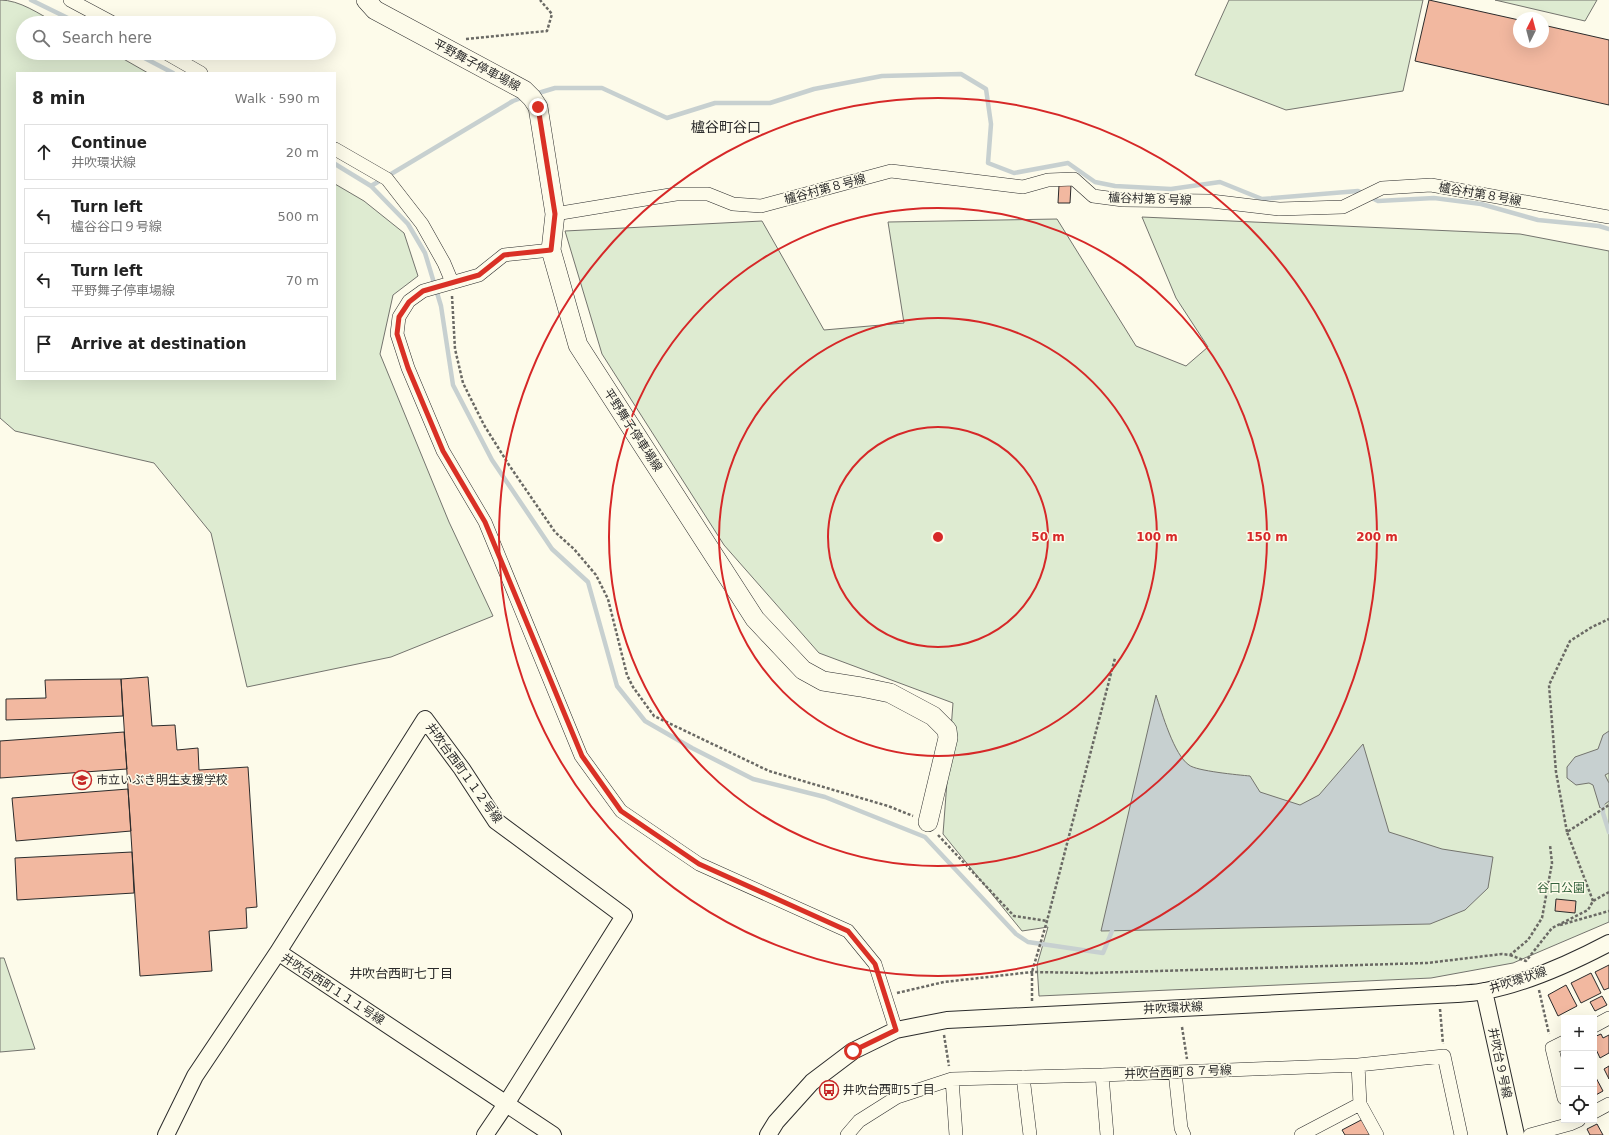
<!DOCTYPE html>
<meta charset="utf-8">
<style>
:root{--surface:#fff;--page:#f2f2f2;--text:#222;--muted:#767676;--line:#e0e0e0}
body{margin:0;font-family:"DejaVu Sans","Noto Sans JP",sans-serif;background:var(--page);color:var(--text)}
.controls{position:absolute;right:12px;bottom:12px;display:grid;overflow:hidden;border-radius:0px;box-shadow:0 4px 16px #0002}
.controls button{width:36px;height:36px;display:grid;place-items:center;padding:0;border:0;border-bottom:1px solid var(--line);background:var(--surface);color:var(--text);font:20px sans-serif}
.compass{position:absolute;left:1513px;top:12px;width:36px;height:36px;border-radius:50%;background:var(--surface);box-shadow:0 4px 16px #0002;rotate:6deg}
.stop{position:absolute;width:12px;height:12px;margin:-9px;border:3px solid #d93025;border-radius:50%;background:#fff}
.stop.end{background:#d93025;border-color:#fff;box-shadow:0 1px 4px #0008}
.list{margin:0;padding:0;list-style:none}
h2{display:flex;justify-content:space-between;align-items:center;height:52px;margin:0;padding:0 16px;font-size:17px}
h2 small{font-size:13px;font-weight:400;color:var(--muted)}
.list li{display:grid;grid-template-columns:26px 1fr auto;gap:12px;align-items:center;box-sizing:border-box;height:56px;margin:0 8px 8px;padding:0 8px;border:1px solid var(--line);border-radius:0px}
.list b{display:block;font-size:15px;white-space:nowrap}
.list p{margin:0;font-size:13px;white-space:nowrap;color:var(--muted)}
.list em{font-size:13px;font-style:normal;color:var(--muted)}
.icon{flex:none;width:22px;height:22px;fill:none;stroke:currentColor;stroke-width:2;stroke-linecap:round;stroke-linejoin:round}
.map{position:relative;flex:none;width:1609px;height:1135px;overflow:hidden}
.search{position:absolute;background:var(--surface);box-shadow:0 4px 16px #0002;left:16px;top:16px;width:320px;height:44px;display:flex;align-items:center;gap:10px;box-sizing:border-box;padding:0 14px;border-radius:22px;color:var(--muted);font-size:15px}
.panel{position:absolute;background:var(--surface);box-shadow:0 4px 16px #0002;left:16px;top:72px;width:320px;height:308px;border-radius:0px}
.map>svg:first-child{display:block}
.green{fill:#deebd1;stroke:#74746e}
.water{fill:#c7d0d0;stroke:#74746e}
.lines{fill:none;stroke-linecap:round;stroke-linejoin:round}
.stream{stroke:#c7d0d0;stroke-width:4.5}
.building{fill:#f2b8a0;stroke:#2b2b2b}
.minor-casing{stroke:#2b2b2b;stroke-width:14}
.tertiary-casing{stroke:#2b2b2b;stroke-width:18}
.secondary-casing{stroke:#2b2b2b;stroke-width:20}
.path{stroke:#6a6964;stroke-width:2.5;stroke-dasharray:3 2;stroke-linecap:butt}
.minor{stroke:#fdfbea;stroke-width:13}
.tertiary{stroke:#fdfbea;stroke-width:16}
.secondary{stroke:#fdfbea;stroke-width:19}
.route{stroke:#d93025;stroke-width:5}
.ring{fill:none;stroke:#d62828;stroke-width:2}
.labels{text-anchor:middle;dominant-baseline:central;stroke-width:3;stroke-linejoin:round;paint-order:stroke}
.street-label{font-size:12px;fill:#2b2b2b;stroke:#fdfbea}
.poi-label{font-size:12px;fill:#2b2b2b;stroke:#fdfbea;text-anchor:start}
.park-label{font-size:12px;fill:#34623c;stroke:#fdfbea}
.neighbourhood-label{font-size:13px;fill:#2b2b2b;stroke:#fdfbea}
.quarter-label{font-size:14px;fill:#2b2b2b;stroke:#fdfbea}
.centre{fill:#d62828;stroke:#fdfbea;stroke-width:2}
.ring-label{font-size:12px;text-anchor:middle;font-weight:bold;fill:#d62828;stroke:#fdfbea;stroke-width:3;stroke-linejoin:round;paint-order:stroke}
</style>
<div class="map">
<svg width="1609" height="1135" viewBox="0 0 1609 1135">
<rect width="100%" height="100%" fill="#fdfbea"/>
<path class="green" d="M0,0C20,0 39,14 56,23H23V53H113L148,73H17V379H335V184L364,201L404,233L418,276L393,295L380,354L449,522L493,616L391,657L247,687L211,533L154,463L15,431L0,418Z
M1229,0H1423L1403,91L1286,110L1195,75Z
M1495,0H1597L1585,21Z
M1142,217L1520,234L1609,251V922L1513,963L1431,978L1039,996L1037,965L1048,927L1022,931L943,834L953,703L819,653L724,545L602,354L565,231L762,221L824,330L904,323L888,222L1057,219L1136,346L1186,366L1208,347L1176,298Z
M0,958H4L35,1049L0,1052Z"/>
<path class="water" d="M1156,695C1162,713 1174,755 1189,765C1196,771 1239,775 1250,776L1260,792L1300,805L1319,795L1363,744L1389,832L1442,849L1493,857L1488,888L1465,910L1430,924L1101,931Z
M1609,731V773L1605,775L1609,783V801L1600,808L1593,785L1589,783L1576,785L1567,778V767L1575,757L1598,749L1603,735Z"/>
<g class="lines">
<path class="stream" d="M31,0L78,23
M135,53L173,73
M535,94L555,88H602L667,118L715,103H770L814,89L882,76L961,74L986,89L991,124L988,163L1014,173L1068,163L1095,182L1115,186L1171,189L1220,182L1262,199L1358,191L1378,201L1434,198L1481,204L1538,220L1599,226L1609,229
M335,164L371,186L408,224L425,253L441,306L453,385L492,460L552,549L588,582L617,686L645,721L692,748L753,779L825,797L925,837L1016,934L1028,942L1103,953L1112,931
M371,186L513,101L524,97
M1603,806V813L1609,832"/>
</g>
<path class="building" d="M1429,0L1519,20V42H1543V25L1609,40V105L1415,61Z
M1059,185H1071L1070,203H1058Z
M148,677L152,726L175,725L177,750L198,748L199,770L248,767L257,907L246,908L247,928L209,931L212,971L140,976L121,679Z
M121,679L123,716L6,720V699L46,698L45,680Z
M124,732L127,769L0,778V741Z
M128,789L131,831L16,841L12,798Z
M132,852L134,893L17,900L15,858Z
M1556,899L1576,901L1575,913L1555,911Z
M1609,965V988L1604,990L1595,972Z
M1591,973L1601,993L1581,1003L1571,983Z
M1566,985L1577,1006L1558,1016L1548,995Z
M1602,996L1607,1005L1595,1011L1590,1002Z
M1601,1034L1603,1038L1609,1035V1053L1600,1058L1594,1045V1037Z
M1609,1066V1079L1604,1069Z
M1594,1074L1603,1091L1594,1096Z
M1363,1119L1372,1135H1345L1342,1130Z
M1597,1124L1603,1135H1590L1587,1129Z"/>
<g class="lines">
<g class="minor-casing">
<path id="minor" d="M70,0L113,23
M166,53L201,73
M335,149L387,179L422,224L444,263L452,282
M555,214L676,194H708L733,204L761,206L891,171L1023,187L1048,180L1074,179L1093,196L1123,200L1211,201L1279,209L1343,207L1382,188L1431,185L1609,217
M551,250L504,255L479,275L423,291L409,301L399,317L397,334L408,368L443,451L485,522L581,756L621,811L699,864L848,931L875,964L896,1030
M1594,1026L1609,1018
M1564,1042L1552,1048L1564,1098
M1175,1072L1181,1128L1184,1135
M1102,1075L1107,1135
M1023,1077L1030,1135
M952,1079L956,1135
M1360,1104L1377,1135
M1594,1112L1609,1104
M847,1135L859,1121L897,1097L952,1079L1102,1075L1358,1065L1444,1056L1461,1135
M1301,1135L1360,1104L1358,1065
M1530,1135L1570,1124L1579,1120"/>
</g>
<g class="tertiary-casing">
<path id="tertiary" d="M278,952L553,1135
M1484,991L1516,1135
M166,1135L195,1076L278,952L425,719L462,769L496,821L624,916L506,1104L485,1135
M768,1135L776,1122L812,1082L853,1051L896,1030L947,1020L1457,994C1467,993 1476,993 1485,991C1527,983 1571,963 1609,943"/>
</g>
<g class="secondary-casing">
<path id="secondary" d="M366,0L375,10L524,90L532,98L538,107L555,214L551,250L578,345L755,619L803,670L823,681L861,687L890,693L933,716L947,730L948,738L928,822"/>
</g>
<path class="path" d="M466,39L547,31L552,14L540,0
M452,296L455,349L463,383L484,425L509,465L555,532L574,549L596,575L608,599L627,675L633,687L654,716L769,771L888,806L913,816
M1567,832L1556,772L1549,685L1570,641L1592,627L1609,619
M938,835L1014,916L1047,921
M1593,901L1567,832L1609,805
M1560,925L1609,911
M1510,955L1526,961L1552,928L1588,910L1593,901L1609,892
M1539,990L1549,1034
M897,993L944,982L1032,972L1091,973L1427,963L1502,954L1510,955L1528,940L1542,918L1552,863L1550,845
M1032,1001V972L1047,921L1115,658
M1440,1009L1443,1044
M1182,1027L1187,1059
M944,1035L949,1066"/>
<use href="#minor" class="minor"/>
<use href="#tertiary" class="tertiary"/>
<use href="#secondary" class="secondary"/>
</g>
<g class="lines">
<path class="route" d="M538,107L555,214L551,250L504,255L479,275L423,291L409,302L399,317L397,334L408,368L443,451L485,522L582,756L621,811L699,864L848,931L875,964L896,1030L853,1051"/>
</g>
<g class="ring">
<circle cx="938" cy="537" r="110"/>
<circle cx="938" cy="537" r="219"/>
<circle cx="938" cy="537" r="329"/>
<circle cx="938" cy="537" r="439"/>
</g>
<defs>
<g id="school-ring" transform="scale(1)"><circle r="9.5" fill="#fdfbea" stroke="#c62828" stroke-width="1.5"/><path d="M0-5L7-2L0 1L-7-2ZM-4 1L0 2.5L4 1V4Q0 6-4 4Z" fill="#c62828"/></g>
<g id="bus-ring" transform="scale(1)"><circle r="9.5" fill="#fdfbea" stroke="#c62828" stroke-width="1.5"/><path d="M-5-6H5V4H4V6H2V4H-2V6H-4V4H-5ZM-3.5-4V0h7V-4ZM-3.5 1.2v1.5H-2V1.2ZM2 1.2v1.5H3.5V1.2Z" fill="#c62828"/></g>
</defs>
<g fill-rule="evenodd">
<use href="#school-ring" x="82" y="780"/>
<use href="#bus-ring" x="829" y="1090"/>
</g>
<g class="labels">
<g class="street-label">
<text transform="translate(477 65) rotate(28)">平野舞子停車場線</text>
<text transform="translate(825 189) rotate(-15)">櫨谷村第８号線</text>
<text transform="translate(1480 194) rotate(10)">櫨谷村第８号線</text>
<text transform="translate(1150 199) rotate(2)">櫨谷村第８号線</text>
<text transform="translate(633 430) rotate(57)">平野舞子停車場線</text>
<text transform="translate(464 773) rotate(54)">井吹台西町１１２号線</text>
<text transform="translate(1518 980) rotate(-18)">井吹環状線</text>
<text transform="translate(333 989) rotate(33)">井吹台西町１１１号線</text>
<text transform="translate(1173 1008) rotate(-3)">井吹環状線</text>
<text transform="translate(1500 1063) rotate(78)">井吹台９号線</text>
<text transform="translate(1178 1072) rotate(-2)">井吹台西町８７号線</text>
</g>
<g class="poi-label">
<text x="96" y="780">市立いぶき明生支援学校</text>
<text x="843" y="1090">井吹台西町5丁目</text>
</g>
<g class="park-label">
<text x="1561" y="888">谷口公園</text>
</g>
<g class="neighbourhood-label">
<text x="401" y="973">井吹台西町七丁目</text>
</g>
<g class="quarter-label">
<text x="726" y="127">櫨谷町谷口</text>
</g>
</g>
<circle cx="938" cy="537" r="6" class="centre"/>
<g class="ring-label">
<text x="1048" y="541">50 m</text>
<text x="1157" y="541">100 m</text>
<text x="1267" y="541">150 m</text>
<text x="1377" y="541">200 m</text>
</g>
</svg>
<div class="controls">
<button>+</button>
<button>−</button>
<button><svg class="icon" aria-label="locate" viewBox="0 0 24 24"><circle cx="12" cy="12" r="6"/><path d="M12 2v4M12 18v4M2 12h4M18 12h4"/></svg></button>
</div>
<svg class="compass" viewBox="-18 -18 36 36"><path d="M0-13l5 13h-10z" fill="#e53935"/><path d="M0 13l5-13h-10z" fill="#767676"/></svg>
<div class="stop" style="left:853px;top:1051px"></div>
<div class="stop end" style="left:538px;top:107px"></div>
<div class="search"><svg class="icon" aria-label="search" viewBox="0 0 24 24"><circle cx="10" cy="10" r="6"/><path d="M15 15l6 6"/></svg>Search here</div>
<section class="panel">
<h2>8 min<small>Walk · 590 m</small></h2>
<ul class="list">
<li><svg class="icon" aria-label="ahead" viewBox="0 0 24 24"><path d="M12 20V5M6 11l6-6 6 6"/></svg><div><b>Continue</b><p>井吹環状線</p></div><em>20 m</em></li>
<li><svg class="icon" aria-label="left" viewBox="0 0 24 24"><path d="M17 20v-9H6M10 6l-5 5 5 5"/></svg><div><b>Turn left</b><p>櫨谷谷口９号線</p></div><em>500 m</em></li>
<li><svg class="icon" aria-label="left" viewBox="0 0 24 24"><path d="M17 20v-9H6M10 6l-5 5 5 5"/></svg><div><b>Turn left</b><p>平野舞子停車場線</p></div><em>70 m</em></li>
<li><svg class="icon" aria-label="arrive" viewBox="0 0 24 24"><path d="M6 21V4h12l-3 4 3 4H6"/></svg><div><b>Arrive at destination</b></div></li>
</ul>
</section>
</div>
